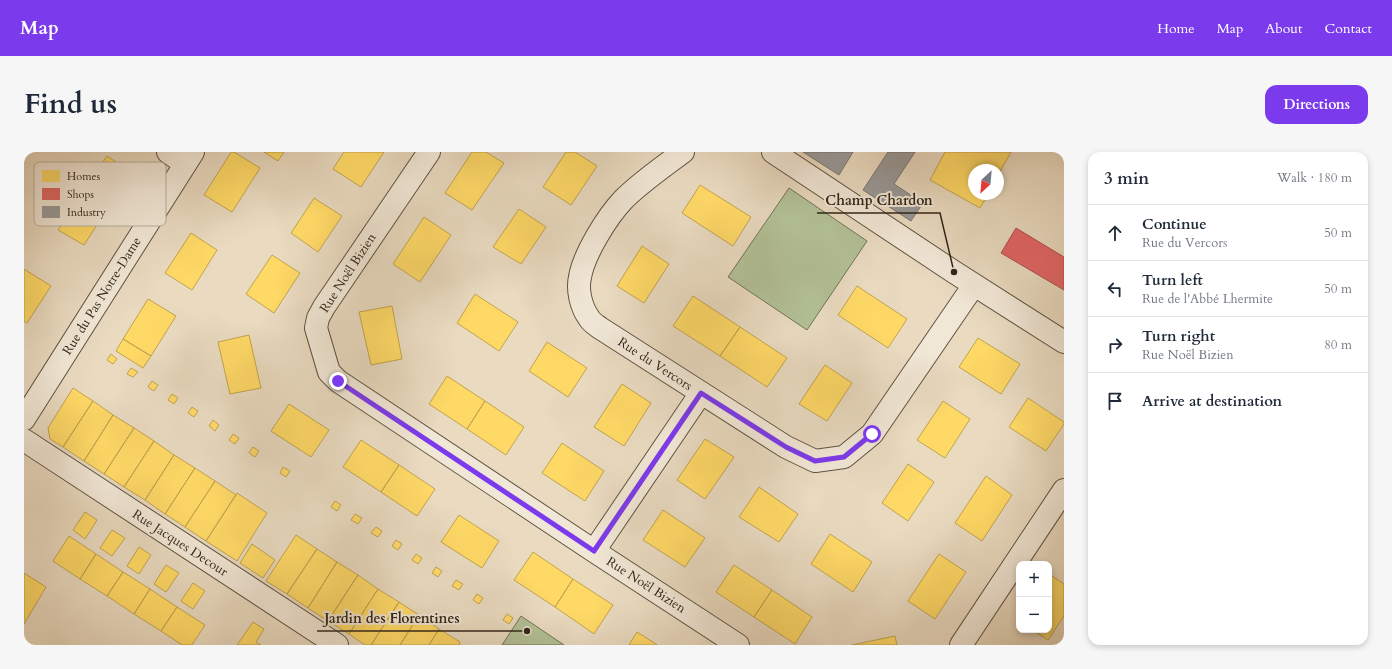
<!DOCTYPE html>
<meta charset="utf-8">
<style>
:root{--surface:#fff;--page:#f6f6f7;--text:#1f2937;--muted:#747a83;--line:#e0e1e3;--accent:#7c3aed}
body{margin:0;font-family:Cardo,serif;background:var(--page);color:var(--text)}
.controls{position:absolute;right:12px;bottom:12px;display:grid;overflow:hidden;border-radius:8px;box-shadow:0 2px 6px #0003}
.controls button{width:36px;height:36px;display:grid;place-items:center;padding:0;border:0;border-bottom:1px solid var(--line);background:var(--surface);color:var(--text);font:20px sans-serif}
.compass{position:absolute;left:944px;top:12px;width:36px;height:36px;border-radius:50%;background:var(--surface);box-shadow:0 2px 6px #0003;rotate:206deg}
.stop{position:absolute;width:12px;height:12px;margin:-9px;border:3px solid #7c3aed;border-radius:50%;background:#fff}
.stop.end{background:#7c3aed;border-color:#fff;box-shadow:0 1px 4px #0008}
.list{margin:0;padding:0;list-style:none}
h2{display:flex;justify-content:space-between;align-items:center;height:52px;margin:0;padding:0 16px;font-size:17px}
h2 small{font-size:13px;font-weight:400;color:var(--muted)}
.list li{display:grid;grid-template-columns:26px 1fr auto;gap:12px;align-items:center;box-sizing:border-box;height:56px;padding:0 16px;border-top:1px solid var(--line)}
.list b{display:block;font-size:15px;white-space:nowrap}
.list p{margin:0;font-size:13px;white-space:nowrap;color:var(--muted)}
.list em{font-size:13px;font-style:normal;color:var(--muted)}
.icon{flex:none;width:22px;height:22px;fill:none;stroke:currentColor;stroke-width:2;stroke-linecap:round;stroke-linejoin:round}
.map{position:relative;flex:none;width:1040px;height:493px;overflow:hidden;border-radius:12px}
header{display:flex;align-items:center;gap:24px;box-sizing:border-box;height:56px;padding:0 20px;background:var(--accent);color:#fff}
header strong{font-size:19px}
nav{display:flex;gap:22px;margin-inline-start:auto;font-size:14px}
.intro{display:flex;align-items:center;justify-content:space-between;box-sizing:border-box;height:96px;padding:0 24px}
h1{margin:0;font-size:28px}
.button{padding:10px 18px;border-radius:12px;background:var(--accent);color:#fff;font-size:14px;font-weight:700}
main{display:flex;gap:24px;padding:0 24px}
aside{flex:1;background:var(--surface);border-radius:12px;box-shadow:0 2px 6px #0003}
.map>svg:first-child{display:block}
.green{fill:#b2c096;stroke:#727357}
.homes{fill:#ffd966;stroke:#c1a34f}
.shops{fill:#e06666;stroke:#ac534f}
.industry{fill:#999;stroke:#7a7672}
.lines{fill:none;stroke-linecap:round;stroke-linejoin:round}
.minor-casing{stroke:#5f5342;stroke-width:24}
.minor{stroke:#f1e7d6;stroke-width:22}
.route{stroke:#7c3aed;stroke-width:5}
.labels{text-anchor:middle;dominant-baseline:central;stroke-width:4;stroke-linejoin:round;paint-order:stroke}
.street-label{font-size:13px;fill:#312618;stroke:#f1e7d6}
.key{fill:#f1e7d6;stroke:#b7ad9d;stroke-width:1}
.key-label{font-size:11px;fill:#312618}
.leader{fill:none;stroke:#312618;stroke-width:1.5}
.callout-dot{fill:#312618;stroke:#f1e7d6;stroke-width:1.5}
.callout-label{font-size:14px;text-anchor:middle;font-weight:bold;fill:#312618;stroke:#f1e7d6;stroke-width:4;stroke-linejoin:round;paint-order:stroke}
</style>
<header>
<strong>Map</strong>
<nav><a>Home</a><a>Map</a><a>About</a><a>Contact</a></nav>
</header>
<div class="intro"><h1>Find us</h1><a class="button">Directions</a></div>
<main>
<div class="map">
<svg width="1040" height="493" viewBox="0 0 1040 493">
<rect width="100%" height="100%" fill="#e9dac0"/>
<filter id="stains"><feTurbulence type="fractalNoise" baseFrequency=".005" numOctaves="4"/><feColorMatrix values="0 0 0 0 .2 0 0 0 0 .09 0 0 0 0 .02 0 0 0 .5 -.17"/></filter>
<radialGradient id="worn" r=".72"><stop offset=".6" stop-color="#630" stop-opacity="0"/><stop offset="1" stop-color="#630" stop-opacity=".3"/></radialGradient>
<path class="green" d="M765,36L843,89L783,178L704,125Z
M497,464L540,493H478Z"/>
<path class="homes" d="M207,0H210L236,16L208,60L180,43Z
M240,0H260L254,9Z
M320,0H360L337,35L309,17Z
M448,0H462L480,11L448,58L421,41Z
M542,0H551L573,14L547,53L519,35Z
M921,0H987L974,23V18H950V42H964L956,56L906,28Z
M83,4L107,20L60,93L34,78Z
M676,33L727,65L709,94L658,61Z
M290,46L318,64L294,100L267,81Z
M495,57L522,75L497,112L469,95Z
M400,65L427,83L396,130L369,112Z
M167,81L193,98L168,138L141,121Z
M618,94L645,112L620,151L593,134Z
M248,103L276,121L250,161L222,142Z
M0,117L27,134L3,171L0,169Z
M833,134L883,167L864,196L814,163Z
M451,142L494,170L475,199L433,171Z
M669,144L716,175L696,204L649,174Z
M124,147L152,164L127,204L99,187Z
M368,154L378,207L347,213L335,160Z
M716,175L763,206L743,235L696,204Z
M225,183L237,236L206,242L194,190Z
M954,186L996,212L977,242L935,215Z
M99,187L127,204L119,216L92,199Z
M523,190L563,216L544,245L505,219Z
M87,202L93,207L89,212L83,208Z
M801,213L828,231L803,269L775,252Z
M107,216L114,220L109,225L103,222Z
M423,224L461,249L443,277L405,252Z
M128,229L134,233L130,239L124,235Z
M598,232L627,251L600,294L570,275Z
M49,236L69,249L39,295L26,287L24,276Z
M148,242L154,246L150,252L144,248Z
M1004,246L1040,270V272L1022,299L985,275Z
M69,249L89,263L60,309L39,295Z
M461,249L500,275L482,303L443,277Z
M919,249L946,267L921,306L893,288Z
M265,252L305,278L287,305L247,279Z
M168,255L174,259L170,265L164,261Z
M89,263L110,276L80,322L60,309Z
M189,268L195,273L191,279L185,274Z
M110,276L130,289L100,335L80,322Z
M209,282L215,286L211,292L205,288Z
M681,287L710,305L681,347L653,328Z
M337,288L375,313L357,340L319,315Z
M130,289L150,303L121,348L100,335Z
M538,291L580,319L561,349L518,321Z
M229,295L235,299L231,305L225,301Z
M150,303L171,316L141,362L121,348Z
M884,312L910,330L884,369L858,351Z
M375,313L411,337L393,364L357,340Z
M259,315L266,319L262,325L256,321Z
M171,316L191,329L161,375L141,362Z
M962,324L988,343L958,389L931,371Z
M191,329L212,343L182,389L161,375Z
M735,335L774,362L755,390L715,365Z
M213,341L243,361L213,409L182,389Z
M311,349L317,353L313,359L307,355Z
M639,358L681,386L661,415L619,388Z
M61,360L73,368L61,387L49,378Z
M331,362L338,366L334,372L327,368Z
M435,363L475,389L458,416L417,390Z
M352,375L358,379L354,385L347,381Z
M88,378L101,386L88,404L76,396Z
M806,382L848,410L829,440L787,412Z
M272,383L293,397L263,442L242,429Z
M45,384L72,402L56,427L29,409Z
M372,388L378,392L374,398L368,394Z
M228,392L251,408L239,426L216,411Z
M115,395L127,403L115,422L103,414Z
M293,397L313,410L284,456L263,442Z
M509,400L549,427L531,455L490,428Z
M72,402L99,420L83,444L56,427Z
M392,402L398,406L394,412L388,408Z
M915,402L942,420L911,467L884,449Z
M313,410L334,423L304,469L284,456Z
M142,413L155,421L142,440L130,432Z
M710,413L748,438L730,465L692,440Z
M412,415L418,419L414,425L408,421Z
M99,420L126,437L110,462L83,444Z
M0,421L22,435L0,472Z
M334,423L354,437L325,482L304,469Z
M1028,424L1040,432V464L1024,488L1008,478H1025V428Z
M549,427L589,453L570,482L531,455Z
M432,428L439,432L435,438L428,434Z
M169,431L181,439L169,457L157,449Z
M126,437L153,455L137,479L110,462Z
M354,437L375,450L347,493H341L325,482Z
M748,438L788,465L771,492L730,465Z
M453,442L459,446L455,452L449,448Z
M375,450L395,463L376,493H347Z
M153,455L181,473L168,493H158L137,479Z
M483,462L489,466L485,472L479,468Z
M395,463L415,477L405,493H376Z
M229,470L240,477L232,490L237,493H213Z
M415,477L436,490L435,493H405Z
M613,480L632,492L633,493H605Z
M871,484L873,493H828Z"/>
<path class="shops" d="M992,76L1040,105V138L977,101Z"/>
<path class="industry" d="M779,0H829L815,23Z
M864,0H891L870,32L899,51L887,69L839,38Z"/>
<g class="lines">
<g class="minor-casing">
<path id="minor" d="M144,0L161,12
M405,0L300,155L294,166L292,176L305,220L314,229L570,399L714,493
M659,0C639,15 617,30 599,48C583,65 560,102 556,125C553,138 557,155 565,166C567,170 572,173 576,176L762,295L791,309L820,305L848,282L950,133
M749,0L930,120L1040,190
M0,267L169,0
M0,288L313,493
M570,399L677,241
M937,493L1040,338"/>
</g>
<use href="#minor" class="minor"/>
</g>
<g class="lines">
<path class="route" d="M314,229L570,399L677,241L762,295L791,309L820,305L848,282"/>
</g>
<g class="labels">
<g class="street-label">
<text transform="translate(324 121) rotate(-57)">Rue Noël Bizien</text>
<text transform="translate(78 144) rotate(-58)">Rue du Pas Notre-Dame</text>
<text transform="translate(631 212) rotate(33)">Rue du Vercors</text>
<text transform="translate(156 391) rotate(33)">Rue Jacques Decour</text>
<text transform="translate(622 433) rotate(33)">Rue Noël Bizien</text>
</g>
</g>
<rect x="10" y="10" width="132" height="64" rx="6" class="key"/>
<rect x="18" y="18" width="18" height="12" fill="#ffd966"/>
<rect x="18" y="36" width="18" height="12" fill="#e06666"/>
<rect x="18" y="54" width="18" height="12" fill="#999"/>
<g class="key-label">
<text x="43" y="28">Homes</text>
<text x="43" y="46">Shops</text>
<text x="43" y="64">Industry</text>
</g>
<path class="leader" d="M930 120L916 61H793M503 479L444 479H293"/>
<g class="callout-dot">
<circle cx="930" cy="120" r="4"/>
<circle cx="503" cy="479" r="4"/>
</g>
<g class="callout-label">
<text x="855" y="53">Champ Chardon</text>
<text x="368" y="471">Jardin des Florentines</text>
</g>
<rect width="100%" height="100%" filter="url(#stains)"/>
<rect width="100%" height="100%" fill="url(#worn)"/>
</svg>
<div class="controls">
<button>+</button>
<button>−</button>
</div>
<svg class="compass" viewBox="-18 -18 36 36"><path d="M0-13l5 13h-10z" fill="#e53935"/><path d="M0 13l5-13h-10z" fill="#747a83"/></svg>
<div class="stop" style="left:848px;top:282px"></div>
<div class="stop end" style="left:314px;top:229px"></div>
</div>
<aside>
<h2>3 min<small>Walk · 180 m</small></h2>
<ul class="list">
<li><svg class="icon" aria-label="ahead" viewBox="0 0 24 24"><path d="M12 20V5M6 11l6-6 6 6"/></svg><div><b>Continue</b><p>Rue du Vercors</p></div><em>50 m</em></li>
<li><svg class="icon" aria-label="left" viewBox="0 0 24 24"><path d="M17 20v-9H6M10 6l-5 5 5 5"/></svg><div><b>Turn left</b><p>Rue de l'Abbé Lhermite</p></div><em>50 m</em></li>
<li><svg class="icon" aria-label="right" viewBox="0 0 24 24"><path d="M7 20v-9h11M14 6l5 5-5 5"/></svg><div><b>Turn right</b><p>Rue Noël Bizien</p></div><em>80 m</em></li>
<li><svg class="icon" aria-label="arrive" viewBox="0 0 24 24"><path d="M6 21V4h12l-3 4 3 4H6"/></svg><div><b>Arrive at destination</b></div></li>
</ul>
</aside>
</main>
